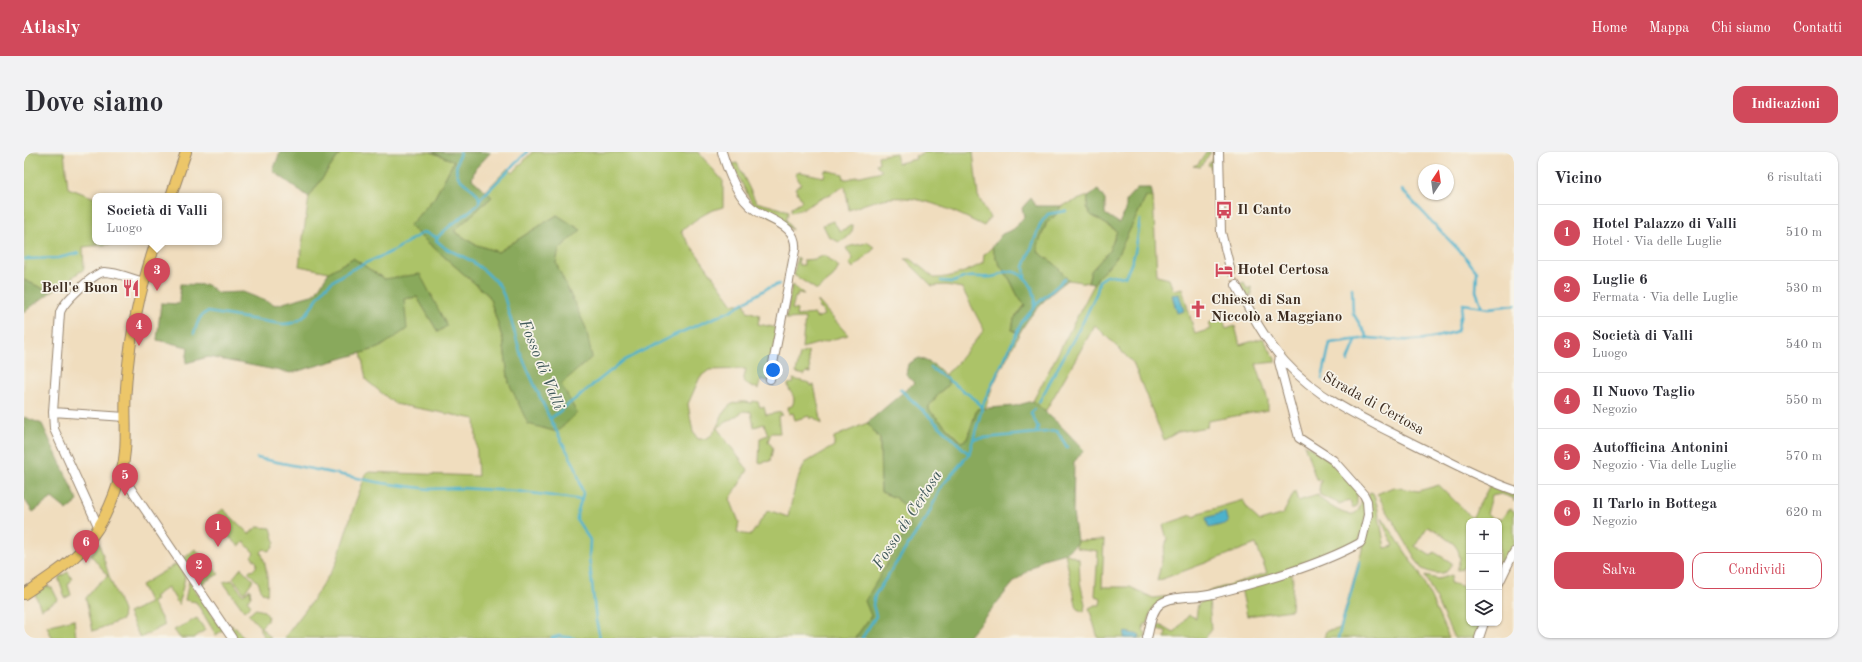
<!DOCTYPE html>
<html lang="it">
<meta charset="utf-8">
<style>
:root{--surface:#fff;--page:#f2f2f3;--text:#2b2b33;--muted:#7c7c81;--line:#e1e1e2;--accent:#d1495b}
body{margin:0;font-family:"Old Standard TT",serif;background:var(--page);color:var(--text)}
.controls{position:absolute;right:12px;bottom:12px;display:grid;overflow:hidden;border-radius:8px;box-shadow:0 1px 3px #0004}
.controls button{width:36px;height:36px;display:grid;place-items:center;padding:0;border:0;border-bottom:1px solid var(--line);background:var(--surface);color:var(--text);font:20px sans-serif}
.compass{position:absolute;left:1394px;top:12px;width:36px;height:36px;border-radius:50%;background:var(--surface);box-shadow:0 1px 3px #0004;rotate:13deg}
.you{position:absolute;left:749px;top:218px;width:14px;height:14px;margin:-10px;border:3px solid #fff;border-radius:50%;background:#1a73e8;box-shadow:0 0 0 6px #1a73e833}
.badge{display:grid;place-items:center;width:26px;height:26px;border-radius:50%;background:var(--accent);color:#fff;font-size:13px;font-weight:700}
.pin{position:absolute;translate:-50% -33px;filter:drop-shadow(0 1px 2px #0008)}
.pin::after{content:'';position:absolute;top:21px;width:14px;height:12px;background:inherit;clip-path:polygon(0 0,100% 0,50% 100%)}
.popup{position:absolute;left:68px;top:41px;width:130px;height:52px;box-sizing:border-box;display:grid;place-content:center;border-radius:8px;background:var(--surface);filter:drop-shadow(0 1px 3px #0005);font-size:13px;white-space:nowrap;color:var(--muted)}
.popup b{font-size:15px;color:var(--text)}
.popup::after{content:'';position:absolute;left:50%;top:100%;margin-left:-8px;border:8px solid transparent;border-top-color:var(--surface)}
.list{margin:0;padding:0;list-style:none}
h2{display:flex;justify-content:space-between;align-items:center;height:52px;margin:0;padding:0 16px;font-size:17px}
h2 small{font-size:13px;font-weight:400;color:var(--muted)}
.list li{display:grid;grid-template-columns:26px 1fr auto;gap:12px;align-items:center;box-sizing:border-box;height:56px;padding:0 16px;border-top:1px solid var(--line)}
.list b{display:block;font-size:15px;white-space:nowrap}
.list p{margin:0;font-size:13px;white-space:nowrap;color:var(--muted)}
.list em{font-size:13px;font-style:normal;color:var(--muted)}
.actions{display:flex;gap:8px;padding:12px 16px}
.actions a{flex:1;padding:9px 0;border:1px solid var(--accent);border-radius:12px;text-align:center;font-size:14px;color:var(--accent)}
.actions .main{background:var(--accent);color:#fff}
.icon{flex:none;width:22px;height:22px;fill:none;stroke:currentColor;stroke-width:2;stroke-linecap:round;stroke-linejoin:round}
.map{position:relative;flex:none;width:1490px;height:486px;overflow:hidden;border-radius:12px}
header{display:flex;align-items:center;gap:24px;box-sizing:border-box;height:56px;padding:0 20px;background:var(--accent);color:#fff}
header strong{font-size:19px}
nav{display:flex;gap:22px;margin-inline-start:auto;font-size:14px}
.intro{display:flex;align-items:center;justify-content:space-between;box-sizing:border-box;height:96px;padding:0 24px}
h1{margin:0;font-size:28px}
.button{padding:10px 18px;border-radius:12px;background:var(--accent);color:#fff;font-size:14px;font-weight:700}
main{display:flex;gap:24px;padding:0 24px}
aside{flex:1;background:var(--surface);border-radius:12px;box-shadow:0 1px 3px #0004}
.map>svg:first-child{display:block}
.green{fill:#acc368;stroke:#747643}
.forest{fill:#89a95c;stroke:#626a3d}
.water{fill:#4db2cc;stroke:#446e75}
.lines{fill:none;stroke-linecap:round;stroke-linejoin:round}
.stream{stroke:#4db2cc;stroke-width:2.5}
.minor-tunnel{stroke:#ccb99e;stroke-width:8;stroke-dasharray:8 4;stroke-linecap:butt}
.minor-casing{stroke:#96846e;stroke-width:10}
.major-casing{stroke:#96846e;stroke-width:12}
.minor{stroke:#fff;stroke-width:8}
.major{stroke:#ecc669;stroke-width:10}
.labels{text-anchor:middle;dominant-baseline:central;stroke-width:3.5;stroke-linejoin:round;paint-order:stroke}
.poi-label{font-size:15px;font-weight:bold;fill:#3b2a1e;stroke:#f7f3e8;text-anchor:start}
.street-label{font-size:15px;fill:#3b2a1e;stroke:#f7f3e8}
.water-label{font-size:16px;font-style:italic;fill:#415a5b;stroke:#f7f3e8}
</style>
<header>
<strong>Atlasly</strong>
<nav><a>Home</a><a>Mappa</a><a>Chi siamo</a><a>Contatti</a></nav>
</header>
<div class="intro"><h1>Dove siamo</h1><a class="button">Indicazioni</a></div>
<main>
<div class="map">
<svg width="1490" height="486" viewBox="0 0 1490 486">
<rect width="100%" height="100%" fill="#f7f3e8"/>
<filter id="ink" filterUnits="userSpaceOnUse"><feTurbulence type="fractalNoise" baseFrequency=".025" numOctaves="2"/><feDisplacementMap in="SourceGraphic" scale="8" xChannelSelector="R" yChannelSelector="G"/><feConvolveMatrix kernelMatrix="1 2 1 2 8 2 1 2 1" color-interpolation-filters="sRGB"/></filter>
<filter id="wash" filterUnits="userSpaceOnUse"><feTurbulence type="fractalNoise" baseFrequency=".012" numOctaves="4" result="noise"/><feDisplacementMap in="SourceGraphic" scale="16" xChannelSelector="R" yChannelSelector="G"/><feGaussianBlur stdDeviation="0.9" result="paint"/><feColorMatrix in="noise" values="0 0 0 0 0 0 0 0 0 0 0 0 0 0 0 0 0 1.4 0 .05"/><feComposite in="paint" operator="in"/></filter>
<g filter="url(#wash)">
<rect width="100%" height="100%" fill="#f0ddbe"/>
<path class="green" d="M0,0H40L44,36L71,46V90H89V92L59,95L60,117L27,140L0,128Z
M317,0H407L430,9L411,45L385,74L465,144L479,188L485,231L537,232L539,130L532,111L535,97L556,78L533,63L474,100L450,92L430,79L468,45L462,39L484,16L489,21L508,0H674L699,29V55C683,59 668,69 657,80L709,152H721L723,159L736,163L734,172L754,176L744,229L737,227L734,237L719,230L722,217L685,218L676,225L664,252L669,280L674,287C703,290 687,242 728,251L729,249L734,250L736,255H740L742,263L757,260L758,263L754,264L756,281H747L744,289L749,296L746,309L735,311L736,286L744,283L740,272L730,275L727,260L720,259L693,276L724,318L706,347L715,370L713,381L727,383L744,358L764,365L772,331L781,311L810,294V285L843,271L856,287L857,340L872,346L886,361L885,374L847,464L831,486H260L286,452L312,412L331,351L343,320L454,324L451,267L371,252L342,228L337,201L355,196L379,147L393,145L414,180L408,143L360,127L329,106L305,120L275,114L285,45Z
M899,0H949L954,44L966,66L960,74C931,60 899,43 867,46C853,47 838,53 825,58L821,34L776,58L767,60L768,55L778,49L771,36L777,32L771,22L776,20L800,25L801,18L819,22L820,27H824L858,19L852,12L855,11L854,4L872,1L874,11L892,7L891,4L899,2Z
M1182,0H1187L1176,15L1169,14L1174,12Z
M1192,1V29L1186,14L1184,13Z
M713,11L732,50L765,59L762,67L768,78L728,51L708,12Z
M1064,44L1063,57L1067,63L1093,79L1085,99L1067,119L1064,131L1044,128L1031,112L1014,100V93L1023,70L1032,63L1037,54Z
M1122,45H1129L1133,124L1145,127L1149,138L1158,136L1171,182L1187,177L1185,171L1199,166L1202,177L1211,174L1216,193L1239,186L1250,205L1252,210L1232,212L1244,248V258L1184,269L1183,275L1154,280L1140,288L1109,211L1071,173L1021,260L1009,249L1074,125L1092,106Z
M809,69L816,79L829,73C829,82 823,87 815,90L805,85L799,73Z
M843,90L851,96L829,116L825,111L829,107L822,96C829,92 836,94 843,90Z
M968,95C972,109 978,116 986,128C991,137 993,145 1001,153L990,167L988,178L995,182L969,233L961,257H953L943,287L938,290L905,258V254L918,238L925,233L921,222L928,217L960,178L938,136L922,133L908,134L881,107H887L910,126C927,126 945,119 959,111L960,103Z
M801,103L815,115L809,125L793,138L770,123L773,105L776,107L774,108L775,113H780V108L791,107Z
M1220,130L1223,137L1227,135L1228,140L1227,144H1222L1216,132Z
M768,133L780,142L774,141L773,145H771L768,157L773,158L772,164L790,162L793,166L800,163L797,156L795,157L794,149L824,183L778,196L781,166L762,167Z
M784,199L786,221L782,220L781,223L772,221L776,202Z
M769,227L786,231L787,234L790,233L798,272L789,265L787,267L785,264L771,268L769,261L765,262L764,255L768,254C774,242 764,242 764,232L770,231Z
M1280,292L1300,304L1333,337V354L1328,356L1326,349L1317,351L1316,352L1296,343L1295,338L1297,328L1292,327Z
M1415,333L1448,366L1466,333L1490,341V350L1489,346L1477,342L1468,344L1463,362L1469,366L1477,367L1486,357L1490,359V393L1475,425V369H1445C1445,380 1449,419 1433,418L1436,406L1434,398L1430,392L1420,385V384L1404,374L1391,394L1407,404L1410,400L1428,411C1424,426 1407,422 1397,416L1353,342L1369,335L1394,339Z
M1271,339L1274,349L1294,343L1295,346C1310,356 1335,377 1338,346C1346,358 1340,379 1334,390C1287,411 1238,427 1189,440C1172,444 1150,441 1135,450C1127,455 1126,463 1124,471L1120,473L1119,478L1122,481L1121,486H1074L1065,456L1071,453H1076L1077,446L1071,444L1074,399L1052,396L1053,389L1080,388L1078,435H1106L1129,446L1180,441L1243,421L1232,392L1133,429L1143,387L1139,373L1168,363L1171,365L1175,361L1219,348L1225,359L1236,369L1259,362Z
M1346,340L1349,341L1353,353L1361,396L1370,394L1360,374L1358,365L1396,422L1425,486H1300L1302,479L1310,478L1316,476L1346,369L1344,344Z
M199,357L225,382L233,375L247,376L251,390L248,397L244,399L240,397L237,400C242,411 245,431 243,443L238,440L234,430L224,420L226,418L228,419L232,415L233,411L227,404L230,401L220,390L215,394L190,371L189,365Z
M75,391L85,424L99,459L98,468L69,479L62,446L74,432L84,424L67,403Z
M171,397L195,422L175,433L158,408Z
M1041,401L1055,407L1056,430L1061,452L1060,460L1053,457Z
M154,411L161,425L155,453L144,435L130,445L132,448L128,450L141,473L116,486L104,461L126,451L117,433Z
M217,416L229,428L220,441L209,426Z
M44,420L48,427L44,433L47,443L41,446L35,428V425Z
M1266,420L1269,426L1267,458L1223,464L1217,436Z
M1428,423L1426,431L1445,436V471H1457L1452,486H1430L1401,424L1414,427Z
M208,428L219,443L226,437L227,445L223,448L227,453L220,459L199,430Z
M165,429L199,478L192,483L172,450L161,448Z
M23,434L28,436L34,448L17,457L11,442Z
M1185,446L1187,479L1181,486H1141L1142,479L1129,476L1130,470L1150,481L1165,463L1172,466L1174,452Z
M232,457L240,459L244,464L243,469L237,475L247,486H241L236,478V475L224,462Z
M173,466L181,478L170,486H156L150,478Z
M50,467L52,486H28L23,474Z
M208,473L209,476L212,475L219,486H212L205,475Z"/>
<path class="forest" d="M256,0H317L285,45L249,19Z
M407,0H467L451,17L448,27L468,45L430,79L450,92L474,100L533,63L557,78L535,97L532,111L562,176L568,205L537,232L553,261L533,280L504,272L485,231L479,188L465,144L385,74L411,45L430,9Z
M1113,36H1127L1129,45H1122L1092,106L1074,125L1070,132L1064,131L1067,119L1085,99L1093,79L1067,63L1063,57L1064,44L1074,38L1081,48V62L1095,71L1102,59V48Z
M1007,46L1012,54H1037L1032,63L1023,70L1014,93V100L1031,112L1044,128C1025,142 1006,161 995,182L988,178L990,167L1001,153C993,145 991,137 986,128C978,116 972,109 968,95L978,82L990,77L1000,65L998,56Z
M329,106L360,127L396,122L423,174L414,180L393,145L380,147L383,177L355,196L267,221L184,205L162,211L164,195L133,188L137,151L155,152L156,132L183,133L194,141L219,140L252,153L291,142L305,120Z
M0,128L27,140L0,160Z
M895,206C912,213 918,216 925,233L918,238L905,254V258L937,290L943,287L953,257L991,254L1009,249L1037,274L1060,298L1050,310L1049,361L1053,389L1052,392L1041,401L1019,407L991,429L944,485L945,486H831L847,464L841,449L885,374L886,361L872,346L857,340L856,287L843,271L890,231L882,222L884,212Z
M0,265L18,272L54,349L43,358L28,346L9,360L0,347Z"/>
<path class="water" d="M1155,142L1160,159L1153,161L1148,143Z
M1201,360L1204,371L1185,376L1182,366Z
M1101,480L1116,483L1115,486H1100Z"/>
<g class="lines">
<path class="stream" d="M436,0C434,6 431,16 433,22C437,34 458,37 455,51C447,60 414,80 412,88L421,96L446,108L462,120L475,133L480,144L497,203L526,267L552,316L559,342L553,362V368L566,388L565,405L572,468L576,486
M1378,38L1442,106L1453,120L1452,139L1458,155
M456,47L503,0
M0,107L34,106L55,101
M1001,126L1000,115L1017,71L1024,62L1042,59
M917,129C921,129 925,130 929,130C934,129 939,125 944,125C954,124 963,127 972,124C975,123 978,121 981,120C999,116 1015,138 1010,154
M1328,136L1329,161L1344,186C1379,189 1400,191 1433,179L1439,152L1465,156L1490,153
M170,181C173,173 175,163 183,160L258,172C284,173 287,151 302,135C321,117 346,110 369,99C380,93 389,86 400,80L412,85
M1324,209L1332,189
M907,216L951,247L957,255
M1298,227L1306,191L1344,186
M876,237L945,302
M1015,250L1059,170L1073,140L1075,129L1084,123L1092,125L1101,124C1112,107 1113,88 1116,68
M526,267L599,209L646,185L706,159L742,137L755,132
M1012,281L1033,279L1043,295
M949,287L1012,281L1014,275L1007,261L1010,257
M233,306L358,331L405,337L433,336L492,339L558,348
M528,486L535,484L550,486
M838,486L852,464L849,453L851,443L896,375L903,365L917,335L945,302L960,249L998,170L1014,151L1041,127
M1314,486L1336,409"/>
</g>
</g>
<g filter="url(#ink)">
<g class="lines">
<path class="minor-tunnel" d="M1206,116L1212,133"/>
<g class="minor-casing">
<path id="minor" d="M698,0C703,17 711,39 724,52C739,69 774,69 771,98L746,227
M1195,0L1197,80L1206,116
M1212,133C1226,159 1241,188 1261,210C1297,250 1349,271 1396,295C1427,310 1457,327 1490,338
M29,260L101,265
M97,322L208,486
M75,376L30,277L29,260L36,161C38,151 70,121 80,120C93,120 108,127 120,130
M1475,431L1490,400
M1123,486C1126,476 1127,459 1136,452C1150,442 1173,447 1189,442C1236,430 1294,414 1336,391L1338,388L1344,363L1343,349L1340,343L1309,308L1275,286L1255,210L1256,204
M1455,486L1460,471"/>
</g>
<g class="major-casing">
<path id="major" d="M147,44L162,0
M0,442C45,412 70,396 90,343C95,329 100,315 101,299C103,278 100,257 102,236C105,186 116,137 132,90"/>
</g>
<use href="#minor" class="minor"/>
<use href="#major" class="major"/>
</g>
</g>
<defs>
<g id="bus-bare" transform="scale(1.38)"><path d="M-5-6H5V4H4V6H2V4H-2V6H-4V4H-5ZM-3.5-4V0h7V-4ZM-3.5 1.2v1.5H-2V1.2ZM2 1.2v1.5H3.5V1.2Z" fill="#d1495b" stroke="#f7f3e8" stroke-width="2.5" paint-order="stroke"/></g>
<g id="hotel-bare" transform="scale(1.38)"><path d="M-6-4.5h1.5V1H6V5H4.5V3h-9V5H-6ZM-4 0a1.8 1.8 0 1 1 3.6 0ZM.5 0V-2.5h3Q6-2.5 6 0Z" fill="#d1495b" stroke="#f7f3e8" stroke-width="2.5" paint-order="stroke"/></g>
<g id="restaurant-bare" transform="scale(1.38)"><path d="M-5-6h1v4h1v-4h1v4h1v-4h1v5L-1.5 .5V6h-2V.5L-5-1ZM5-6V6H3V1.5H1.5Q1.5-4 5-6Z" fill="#d1495b" stroke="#f7f3e8" stroke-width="2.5" paint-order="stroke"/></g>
<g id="church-bare" transform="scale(1.38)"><path d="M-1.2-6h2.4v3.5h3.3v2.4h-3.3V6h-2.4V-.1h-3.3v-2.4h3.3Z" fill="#d1495b" stroke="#f7f3e8" stroke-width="2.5" paint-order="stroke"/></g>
</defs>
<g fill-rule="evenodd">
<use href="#bus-bare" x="1200" y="58"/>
<use href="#hotel-bare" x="1200" y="118"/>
<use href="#restaurant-bare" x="107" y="136"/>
<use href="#church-bare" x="1174" y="157"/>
</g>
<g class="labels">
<g class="poi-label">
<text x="1213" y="58">Il Canto</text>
<text x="1213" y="118">Hotel Certosa</text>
<text x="94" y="136" text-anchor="end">Bell'e Buon</text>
<text x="1187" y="148">Chiesa di San<tspan x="1187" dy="17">Niccolò a Maggiano</tspan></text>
</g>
<g class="street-label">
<text transform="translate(1349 252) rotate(29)">Strada di Certosa</text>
</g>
<g class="water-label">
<text transform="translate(517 213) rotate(68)">Fosso di Valli</text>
<text transform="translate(884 368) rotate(-57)">Fosso di Certosa</text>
</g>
</g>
</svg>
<div class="controls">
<button>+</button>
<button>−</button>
<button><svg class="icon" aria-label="layers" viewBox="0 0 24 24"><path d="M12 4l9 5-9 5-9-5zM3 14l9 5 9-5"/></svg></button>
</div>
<svg class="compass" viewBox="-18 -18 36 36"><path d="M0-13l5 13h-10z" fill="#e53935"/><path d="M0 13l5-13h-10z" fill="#7c7c81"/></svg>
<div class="you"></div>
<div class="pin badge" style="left:194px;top:395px">1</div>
<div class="pin badge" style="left:175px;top:434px">2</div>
<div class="pin badge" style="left:133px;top:139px">3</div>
<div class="popup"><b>Società di Valli</b>Luogo</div>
<div class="pin badge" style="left:115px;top:194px">4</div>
<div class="pin badge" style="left:101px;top:344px">5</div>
<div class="pin badge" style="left:62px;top:411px">6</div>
</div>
<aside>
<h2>Vicino<small>6 risultati</small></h2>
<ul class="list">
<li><span class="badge">1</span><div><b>Hotel Palazzo di Valli</b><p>Hotel · Via delle Luglie</p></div><em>510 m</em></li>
<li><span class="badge">2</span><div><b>Luglie 6</b><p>Fermata · Via delle Luglie</p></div><em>530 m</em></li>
<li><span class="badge">3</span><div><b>Società di Valli</b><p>Luogo</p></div><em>540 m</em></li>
<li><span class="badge">4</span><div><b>Il Nuovo Taglio</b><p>Negozio</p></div><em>550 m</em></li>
<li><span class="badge">5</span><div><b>Autofficina Antonini</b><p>Negozio · Via delle Luglie</p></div><em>570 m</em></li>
<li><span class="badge">6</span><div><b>Il Tarlo in Bottega</b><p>Negozio</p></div><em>620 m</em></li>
</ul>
<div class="actions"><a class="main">Salva</a><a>Condividi</a></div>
</aside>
</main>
